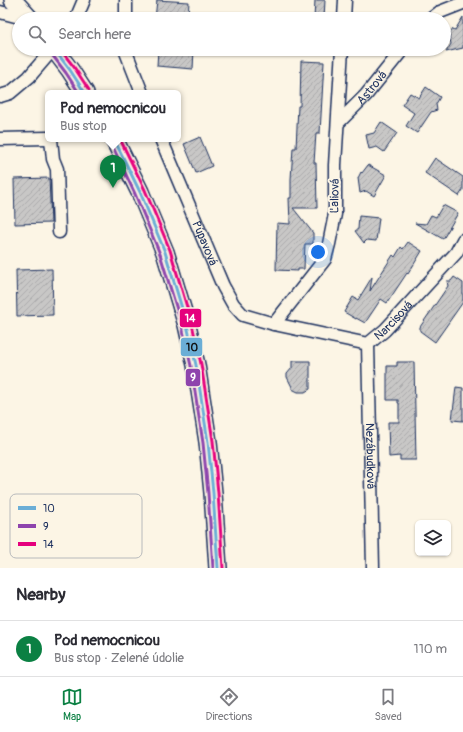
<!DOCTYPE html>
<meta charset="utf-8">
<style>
:root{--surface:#fff;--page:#f2f2f3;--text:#2b2b33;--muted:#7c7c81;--line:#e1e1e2;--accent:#0b8043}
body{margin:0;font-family:Pangolin,sans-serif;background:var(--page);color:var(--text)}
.controls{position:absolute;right:12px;bottom:12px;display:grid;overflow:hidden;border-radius:6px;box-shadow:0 1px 3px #0004}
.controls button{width:36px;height:36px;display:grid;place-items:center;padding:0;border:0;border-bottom:1px solid var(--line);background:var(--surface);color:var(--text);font:20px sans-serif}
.you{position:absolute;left:318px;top:252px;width:14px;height:14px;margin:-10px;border:3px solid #fff;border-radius:50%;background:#1a73e8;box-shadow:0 0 0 6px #1a73e833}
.badge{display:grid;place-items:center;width:26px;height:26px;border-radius:50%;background:var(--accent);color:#fff;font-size:13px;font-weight:700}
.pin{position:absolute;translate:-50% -33px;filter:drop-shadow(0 1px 2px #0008)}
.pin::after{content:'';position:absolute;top:21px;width:14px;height:12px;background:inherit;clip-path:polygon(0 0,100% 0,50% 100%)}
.popup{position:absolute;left:45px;top:90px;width:136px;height:52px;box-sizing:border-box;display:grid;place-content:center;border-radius:6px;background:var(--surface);filter:drop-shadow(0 1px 3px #0005);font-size:13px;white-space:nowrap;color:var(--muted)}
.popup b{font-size:15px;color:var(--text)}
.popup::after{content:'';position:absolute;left:50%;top:100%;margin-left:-8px;border:8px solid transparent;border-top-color:var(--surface)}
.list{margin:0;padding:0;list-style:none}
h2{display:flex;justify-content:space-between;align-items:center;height:52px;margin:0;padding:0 16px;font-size:17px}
h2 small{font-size:13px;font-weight:400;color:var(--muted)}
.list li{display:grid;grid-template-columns:26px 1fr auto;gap:12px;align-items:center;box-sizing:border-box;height:56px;padding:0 16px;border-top:1px solid var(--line)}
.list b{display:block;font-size:15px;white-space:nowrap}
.list p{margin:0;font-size:13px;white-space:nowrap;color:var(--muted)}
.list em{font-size:13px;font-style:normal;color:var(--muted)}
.icon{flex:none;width:22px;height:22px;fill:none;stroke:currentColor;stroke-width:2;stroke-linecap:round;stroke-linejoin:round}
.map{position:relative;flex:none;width:463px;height:568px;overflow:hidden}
.search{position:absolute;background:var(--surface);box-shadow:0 1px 3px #0004;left:12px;right:12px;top:12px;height:44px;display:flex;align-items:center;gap:10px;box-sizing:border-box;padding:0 14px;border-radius:22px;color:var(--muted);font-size:15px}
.sheet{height:108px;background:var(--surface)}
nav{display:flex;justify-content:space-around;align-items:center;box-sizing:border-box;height:56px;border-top:1px solid var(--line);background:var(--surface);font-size:11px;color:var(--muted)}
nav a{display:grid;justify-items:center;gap:2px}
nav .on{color:var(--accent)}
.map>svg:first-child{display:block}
.building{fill:url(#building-hatch);stroke:#1b2f5e}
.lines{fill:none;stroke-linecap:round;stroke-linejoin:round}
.street-casing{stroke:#1b2f5e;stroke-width:15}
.secondary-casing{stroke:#1b2f5e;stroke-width:20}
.street{stroke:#fcf5e5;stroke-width:12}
.secondary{stroke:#fcf5e5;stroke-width:17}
.bus-1-casing{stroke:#fcf5e5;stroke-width:6}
.bus-2-casing{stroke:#fcf5e5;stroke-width:6}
.bus-3-casing{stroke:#fcf5e5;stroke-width:6}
.bus-1{stroke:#6baed6;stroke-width:3}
.bus-2{stroke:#8e44ad;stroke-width:3}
.bus-3{stroke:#e5007d;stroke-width:3}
.labels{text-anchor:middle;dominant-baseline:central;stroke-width:4;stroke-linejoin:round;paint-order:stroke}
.street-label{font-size:12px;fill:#1b2f5e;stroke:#fcf5e5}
.key{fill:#fcf5e5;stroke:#b8babc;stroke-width:1}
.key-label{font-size:11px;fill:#1b2f5e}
.line-badge{stroke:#fcf5e5;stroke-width:1.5}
.badge-label{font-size:11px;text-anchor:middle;font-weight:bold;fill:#fff}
.pale-badge-label{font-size:11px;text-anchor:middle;font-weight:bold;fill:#111}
</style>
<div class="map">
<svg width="463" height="568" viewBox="0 0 463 568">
<defs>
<pattern id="building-hatch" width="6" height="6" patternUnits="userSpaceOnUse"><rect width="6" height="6" fill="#c8c7c6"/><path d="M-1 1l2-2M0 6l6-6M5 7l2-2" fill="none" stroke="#ababac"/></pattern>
</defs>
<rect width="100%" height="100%" fill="#fcf5e5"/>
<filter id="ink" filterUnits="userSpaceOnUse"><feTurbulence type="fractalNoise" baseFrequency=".025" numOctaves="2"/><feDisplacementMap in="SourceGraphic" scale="8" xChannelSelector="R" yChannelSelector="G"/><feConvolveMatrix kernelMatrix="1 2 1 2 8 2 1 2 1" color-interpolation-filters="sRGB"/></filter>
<g filter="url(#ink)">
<path class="building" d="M157,0L189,2L188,16H185V19H155Z
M315,0H325L324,19H314Z
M463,17V48L446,52L451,44L449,35L453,29L455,30Z
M158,49H194L193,69L157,66Z
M301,61L324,62L320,133H316L314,163H316L317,208H293L313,233V244H305L304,269H298V271L276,270L277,223L290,224L289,198H291V179L293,148H296L298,106H300Z
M426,87L440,97L436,104L437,110L431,112L417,133L406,126L414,113L402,105L410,93L419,98Z
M381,122L397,133L384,152L377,147L369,149L366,135L374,133Z
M200,137L212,166L196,173L184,144Z
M435,158L463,177V190L459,196L425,173Z
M368,165L386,175L374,196L366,191L360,193L358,178L361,172L362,173Z
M49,178L51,223L15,224L14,179Z
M443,205L458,213L443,239L415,223L426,224L431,215L436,217Z
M359,216L379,218L376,241L367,240L364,243L355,231L358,229Z
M408,242L422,251L408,274L407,273L387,303L381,299L365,323L356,318V319L344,312L353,297L358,300L372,277L370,291L393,255L395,257L401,247L403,249Z
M52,269L53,315L17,316L16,270Z
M454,277L463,283V302L435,342L420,331V327L448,286L447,281H451Z
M292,361H310V389L305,392H298L292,389V387L287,377V374L292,368Z
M397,362H414L416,460H400V456L389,457L388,422H399V403H398V400H387V366H397Z
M456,387L463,388V421L452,420Z"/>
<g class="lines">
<g class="street-casing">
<g id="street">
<path d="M0,12L27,19"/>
<path d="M76,19L84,0"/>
<path d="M126,19V0"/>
<path d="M344,19L345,0"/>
<path d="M431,19L440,12L463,3"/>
<path d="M126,49V52L142,93"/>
<path d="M0,96L10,93L29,77L53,49"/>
<path id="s1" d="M338,123L366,95L403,49"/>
<path d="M0,139L48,138"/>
<path d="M51,139L53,159L57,169L59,232"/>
<path id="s2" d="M161,139L223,286L233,304L243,315L274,324L368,344L385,330L456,253L463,240"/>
<path d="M274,324L325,259L329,244L335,214V165L342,49"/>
<path id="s3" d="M368,344L373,568"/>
</g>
</g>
<g class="secondary-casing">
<path id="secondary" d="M13,0L30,19
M54,49L70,70L85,93
M114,139L140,192L165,252L187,325L196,365L208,442L213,493L218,568"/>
</g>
<use href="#street" class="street"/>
<use href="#secondary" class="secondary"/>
<g class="bus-1-casing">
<path id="bus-1" d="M54,49L70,70L85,93
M114,139L140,192L165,252L187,325L196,365L208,442L213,493L218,568"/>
</g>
<g class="bus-2-casing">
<path id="bus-2" d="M50,52L66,73L79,93
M110,141L135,194L160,254L182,326L191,366L203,443L208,493L213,568"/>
</g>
<g class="bus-3-casing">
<path id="bus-3" d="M60,49L74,67L89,90
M120,139L145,190L170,250L192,324L201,364L213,441L218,493L223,568"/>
</g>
<use href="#bus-1" class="bus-1"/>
<use href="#bus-2" class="bus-2"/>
<use href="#bus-3" class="bus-3"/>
</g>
</g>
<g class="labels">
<g class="street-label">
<text stroke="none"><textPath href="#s1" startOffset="49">Astrová</textPath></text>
<text transform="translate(335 196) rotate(-89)">Ľaliová</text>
<text stroke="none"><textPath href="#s2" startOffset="113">Púpavová</textPath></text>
<text stroke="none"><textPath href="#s2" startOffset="358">Narcisová</textPath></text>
<text stroke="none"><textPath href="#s3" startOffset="112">Nezábudková</textPath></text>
</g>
</g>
<rect x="10" y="494" width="132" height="64" rx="6" class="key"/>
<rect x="18" y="506" width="18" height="4" fill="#6baed6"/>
<rect x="18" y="524" width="18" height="4" fill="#8e44ad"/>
<rect x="18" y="542" width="18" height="4" fill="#e5007d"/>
<g class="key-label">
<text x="43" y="512">10</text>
<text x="43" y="530">9</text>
<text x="43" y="548">14</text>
</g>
<g class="line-badge">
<rect x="179" y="308" width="23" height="20" rx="4" fill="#e5007d"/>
<rect x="180" y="337" width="23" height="20" rx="4" fill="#6baed6"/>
<rect x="185" y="368" width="16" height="19" rx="4" fill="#8e44ad"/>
</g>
<g class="badge-label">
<text x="190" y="322">14</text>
<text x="193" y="381">9</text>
</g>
<g class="pale-badge-label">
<text x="192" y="351">10</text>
</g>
</svg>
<div class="controls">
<button><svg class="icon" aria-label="layers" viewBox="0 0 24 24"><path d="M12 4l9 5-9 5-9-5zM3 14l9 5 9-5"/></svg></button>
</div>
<div class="you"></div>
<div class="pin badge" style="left:113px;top:188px">1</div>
<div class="popup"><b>Pod nemocnicou</b>Bus stop</div>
<div class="search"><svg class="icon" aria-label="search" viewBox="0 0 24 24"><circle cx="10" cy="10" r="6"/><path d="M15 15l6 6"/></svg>Search here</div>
</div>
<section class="sheet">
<h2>Nearby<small></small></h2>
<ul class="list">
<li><span class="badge">1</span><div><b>Pod nemocnicou</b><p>Bus stop · Zelené údolie</p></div><em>110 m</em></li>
</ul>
</section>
<nav>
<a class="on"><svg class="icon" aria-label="map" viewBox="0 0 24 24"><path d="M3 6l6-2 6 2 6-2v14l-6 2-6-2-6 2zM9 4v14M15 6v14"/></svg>Map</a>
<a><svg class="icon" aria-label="directions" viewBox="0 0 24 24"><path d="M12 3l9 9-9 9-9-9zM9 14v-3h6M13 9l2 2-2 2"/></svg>Directions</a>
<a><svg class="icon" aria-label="saved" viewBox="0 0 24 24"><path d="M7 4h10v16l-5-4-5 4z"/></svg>Saved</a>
</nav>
